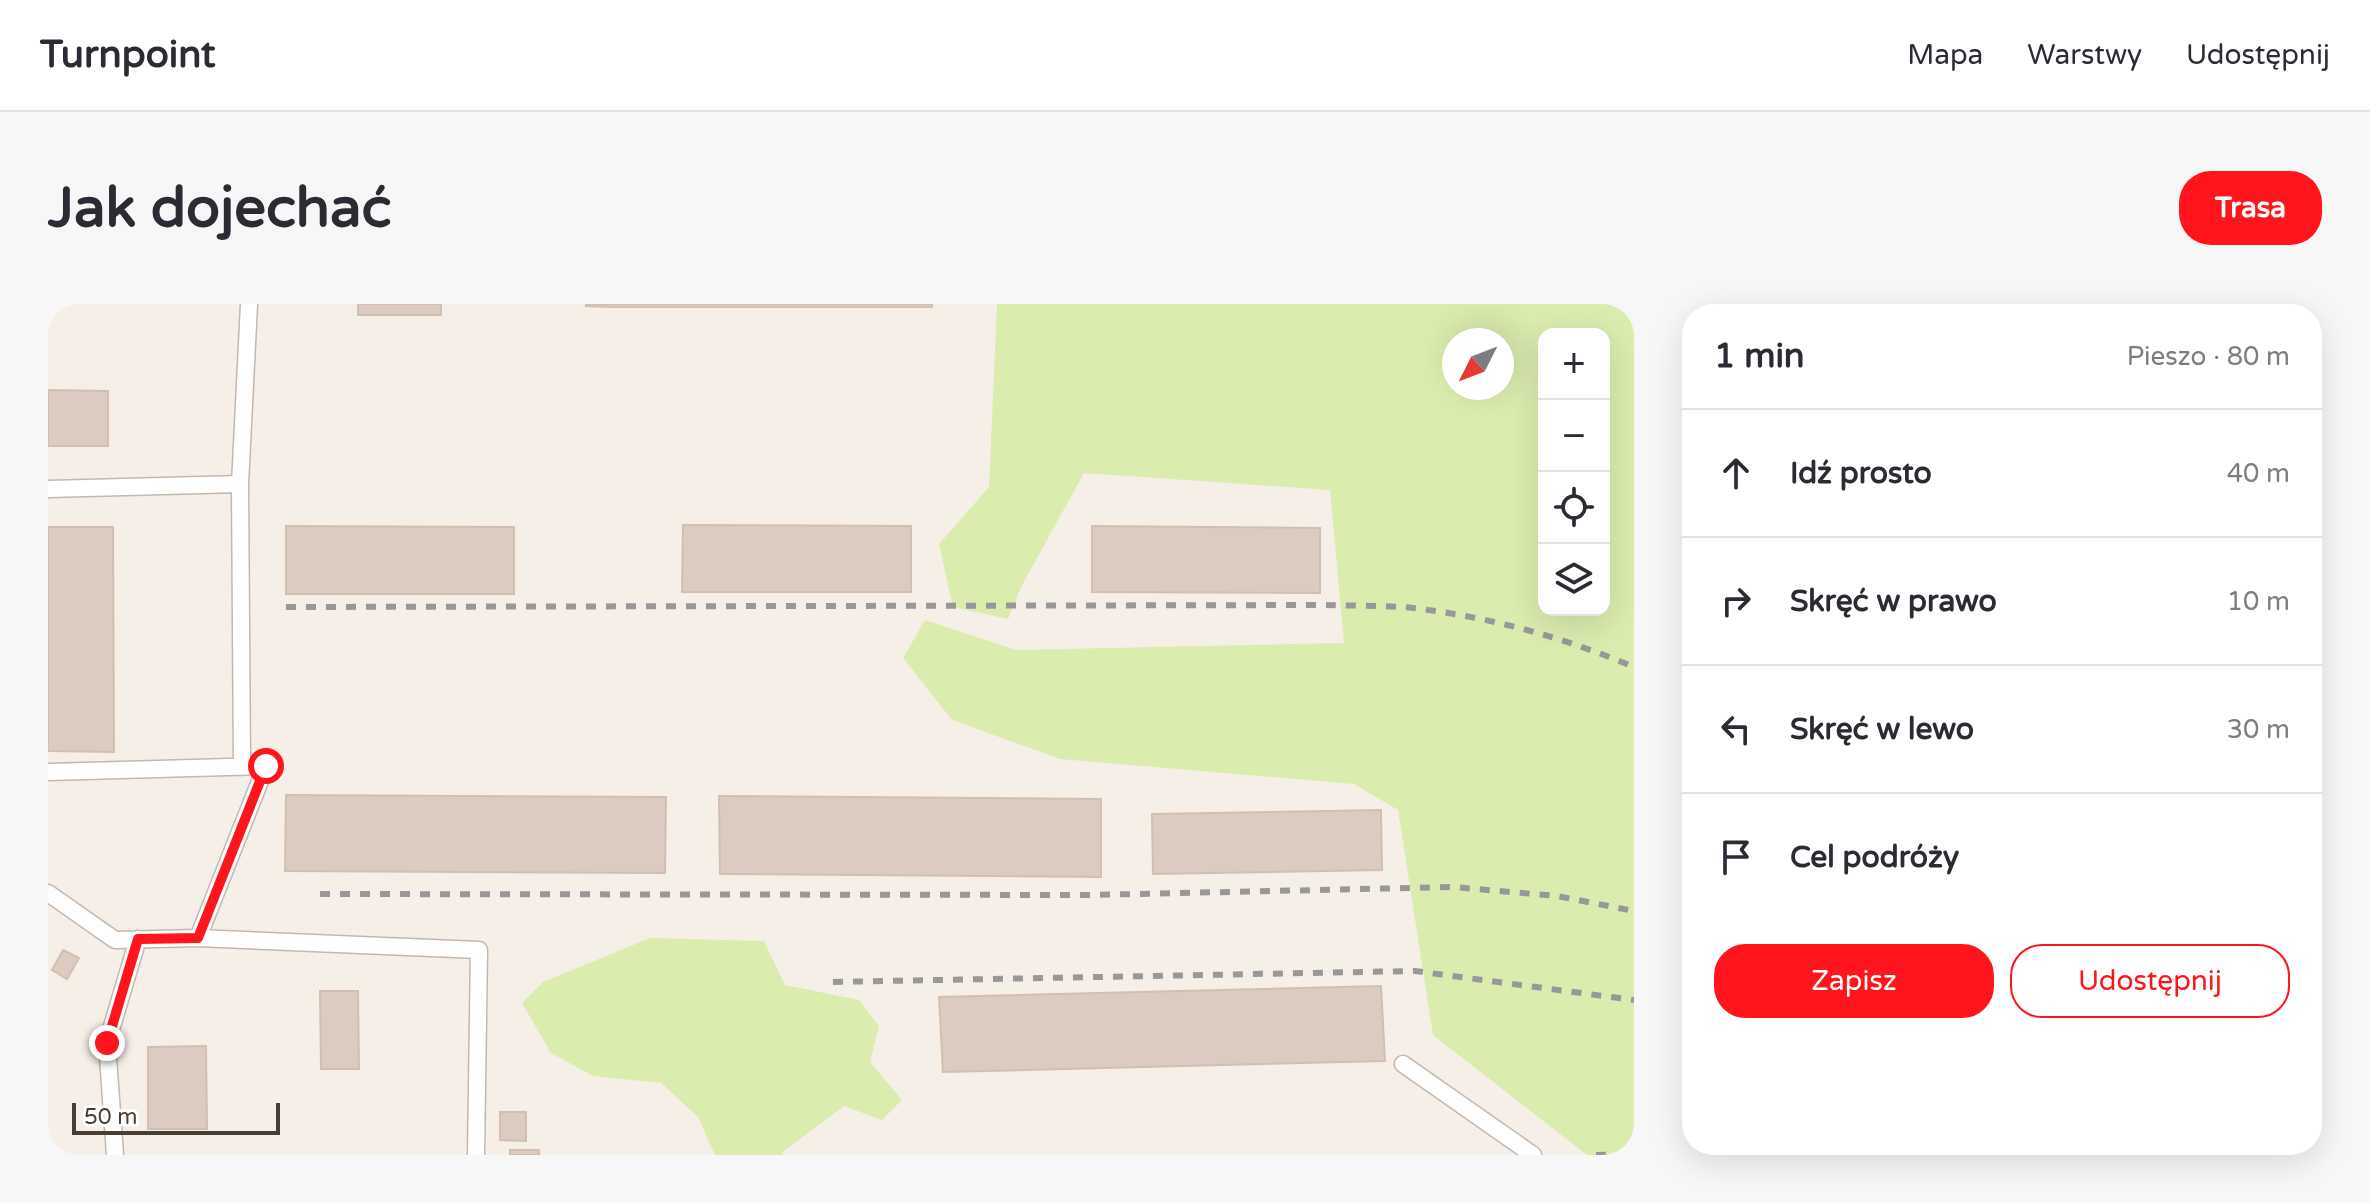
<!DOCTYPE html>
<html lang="pl">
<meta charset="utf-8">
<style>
:root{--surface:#fff;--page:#f7f7f7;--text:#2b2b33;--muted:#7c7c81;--line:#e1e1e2;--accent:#ff151b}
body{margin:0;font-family:"Varela Round",sans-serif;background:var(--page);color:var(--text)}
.controls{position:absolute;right:24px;top:24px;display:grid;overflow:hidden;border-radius:16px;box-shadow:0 8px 32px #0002}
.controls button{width:72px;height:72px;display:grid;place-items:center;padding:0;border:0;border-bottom:2px solid var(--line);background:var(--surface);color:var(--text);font:40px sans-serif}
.compass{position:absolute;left:1394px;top:24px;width:72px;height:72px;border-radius:50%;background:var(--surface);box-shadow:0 8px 32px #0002;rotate:228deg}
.scale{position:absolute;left:24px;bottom:20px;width:208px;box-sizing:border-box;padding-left:8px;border:4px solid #493e36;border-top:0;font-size:22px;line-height:28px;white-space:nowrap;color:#493e36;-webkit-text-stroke:6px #fff;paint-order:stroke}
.stop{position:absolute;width:24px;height:24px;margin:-18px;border:6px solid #ff151b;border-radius:50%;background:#fff}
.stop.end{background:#ff151b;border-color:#fff;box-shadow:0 2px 8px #0008}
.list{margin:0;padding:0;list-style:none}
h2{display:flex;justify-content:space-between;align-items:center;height:104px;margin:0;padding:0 32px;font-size:34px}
h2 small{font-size:26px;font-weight:400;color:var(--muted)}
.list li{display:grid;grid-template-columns:52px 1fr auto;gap:24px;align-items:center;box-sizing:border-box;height:128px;padding:0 32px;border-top:2px solid var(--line)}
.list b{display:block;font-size:30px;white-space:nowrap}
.list em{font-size:26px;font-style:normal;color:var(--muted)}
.actions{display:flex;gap:16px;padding:24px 32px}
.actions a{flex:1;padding:18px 0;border:2px solid var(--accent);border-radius:32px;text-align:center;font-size:28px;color:var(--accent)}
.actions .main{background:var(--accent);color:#fff}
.icon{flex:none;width:44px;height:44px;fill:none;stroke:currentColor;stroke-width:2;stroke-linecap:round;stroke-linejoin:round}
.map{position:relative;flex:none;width:1586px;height:851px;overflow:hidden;border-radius:32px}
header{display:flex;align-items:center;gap:48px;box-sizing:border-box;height:112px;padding:0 40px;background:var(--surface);border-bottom:2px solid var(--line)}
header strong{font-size:38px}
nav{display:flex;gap:44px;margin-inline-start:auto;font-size:28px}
.intro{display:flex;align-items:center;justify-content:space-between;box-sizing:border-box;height:192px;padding:0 48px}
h1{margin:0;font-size:56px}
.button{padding:20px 36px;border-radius:32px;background:var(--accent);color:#fff;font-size:28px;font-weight:700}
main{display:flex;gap:48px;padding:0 48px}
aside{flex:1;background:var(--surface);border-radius:32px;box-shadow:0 8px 32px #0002}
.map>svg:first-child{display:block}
.green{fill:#dbecaf;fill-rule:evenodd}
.building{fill:#dbcbc0;stroke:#d3bfaf;stroke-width:2}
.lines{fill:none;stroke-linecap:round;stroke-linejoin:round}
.service-casing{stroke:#c4b8ad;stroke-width:19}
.service{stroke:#fff;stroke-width:16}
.rail{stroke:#989898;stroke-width:6;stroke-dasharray:10 10;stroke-linecap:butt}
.route{stroke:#ff151b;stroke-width:10}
</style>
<header>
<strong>Turnpoint</strong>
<nav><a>Mapa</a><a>Warstwy</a><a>Udostępnij</a></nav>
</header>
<div class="intro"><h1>Jak dojechać</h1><a class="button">Trasa</a></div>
<main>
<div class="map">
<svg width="1586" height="851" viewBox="0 0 1586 851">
<rect width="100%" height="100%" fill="#f5efe8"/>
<path class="green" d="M949,0H1586V851H1539L1385,731L1350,506L1306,480L1012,455L904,416L855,354L877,316L968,346L1296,339L1282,186L1036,169L973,283L960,315L905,303L891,240L941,183ZM1496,30H1556V306H1496ZM1406,36H1454V84H1406Z
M602,634L716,637L737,681L811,696L831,722L822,758L854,796L834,816L796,802L733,849L738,851H667L650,813L613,779L545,772L503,749L474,699L495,678Z"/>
<path class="building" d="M310,0H393V11H310Z
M538,0H884V3H564L538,2Z
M0,86L60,87V142H0Z
M635,221L863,222V288H634Z
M238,222L466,223V290H238Z
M1044,222L1272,224V289L1044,288Z
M0,223H65L66,448L0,447Z
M238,491L618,493L617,569L237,567Z
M671,492L1053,495V573L672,570Z
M1333,506L1334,566L1105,570L1104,510Z
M15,646L31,654L19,675L4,666Z
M1333,682L1337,757L895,768L891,693Z
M272,687H310L311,765H273Z
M158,742L159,825H100V743Z
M452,808H478V837L452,836Z
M462,846H491V851H462Z"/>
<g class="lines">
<g class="service-casing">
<path id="service" d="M192,180L201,0
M0,185L192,180L194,463
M0,468L218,462L150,634L67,636L0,589
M150,634L431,646L428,851
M1355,760L1485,851
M67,851L59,739L90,635"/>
</g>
<use href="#service" class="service"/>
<path class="rail" d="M238,303L1278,301C1306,302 1336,301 1365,304C1441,313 1515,333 1586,363
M272,590L1043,591L1405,583L1509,592L1586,607
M785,678L1367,667L1586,696
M1548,851L1586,850"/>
</g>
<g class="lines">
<path class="route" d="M59,739L90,635L150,634L218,462"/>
</g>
</svg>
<div class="controls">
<button>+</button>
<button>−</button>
<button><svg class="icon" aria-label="locate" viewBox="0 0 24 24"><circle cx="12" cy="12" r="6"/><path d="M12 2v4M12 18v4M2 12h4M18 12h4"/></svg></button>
<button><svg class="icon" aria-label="layers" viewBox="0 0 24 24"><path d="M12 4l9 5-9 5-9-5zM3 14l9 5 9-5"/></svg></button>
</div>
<svg class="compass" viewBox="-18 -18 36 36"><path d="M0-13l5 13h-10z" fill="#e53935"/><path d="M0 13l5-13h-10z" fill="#7c7c81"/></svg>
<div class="scale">50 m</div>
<div class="stop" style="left:218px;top:462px"></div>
<div class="stop end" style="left:59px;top:739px"></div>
</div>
<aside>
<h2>1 min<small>Pieszo · 80 m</small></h2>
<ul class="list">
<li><svg class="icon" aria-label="ahead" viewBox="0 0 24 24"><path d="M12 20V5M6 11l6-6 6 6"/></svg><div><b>Idź prosto</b></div><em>40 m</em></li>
<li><svg class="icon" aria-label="right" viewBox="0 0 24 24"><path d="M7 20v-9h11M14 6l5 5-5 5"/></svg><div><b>Skręć w prawo</b></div><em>10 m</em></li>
<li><svg class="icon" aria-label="left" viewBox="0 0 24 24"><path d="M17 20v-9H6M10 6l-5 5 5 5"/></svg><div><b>Skręć w lewo</b></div><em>30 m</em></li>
<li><svg class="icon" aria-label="arrive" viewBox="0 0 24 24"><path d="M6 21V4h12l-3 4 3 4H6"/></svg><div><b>Cel podróży</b></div></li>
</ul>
<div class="actions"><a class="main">Zapisz</a><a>Udostępnij</a></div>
</aside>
</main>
